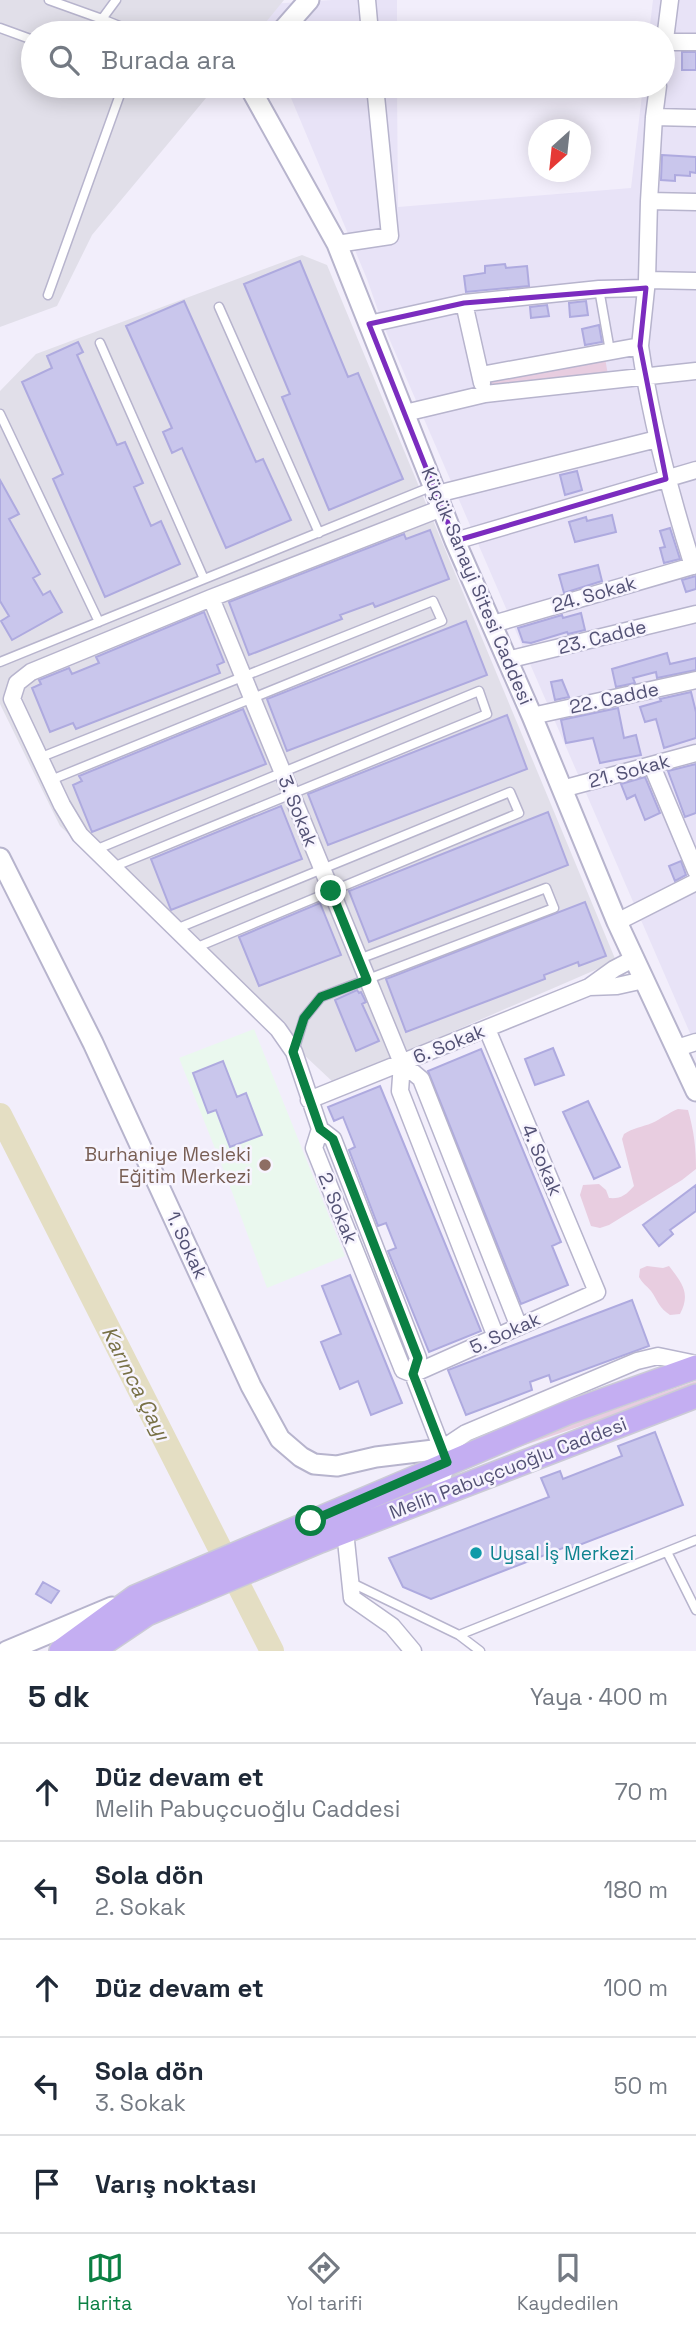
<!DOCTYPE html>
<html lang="tr">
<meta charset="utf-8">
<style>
:root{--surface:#fff;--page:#f6f6f7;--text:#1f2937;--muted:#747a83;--line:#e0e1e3;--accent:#0b8043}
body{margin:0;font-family:"Space Grotesk",sans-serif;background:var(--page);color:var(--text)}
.compass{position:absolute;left:528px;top:119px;width:63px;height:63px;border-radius:50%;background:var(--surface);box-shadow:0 4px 18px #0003;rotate:207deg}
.stop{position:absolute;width:21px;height:21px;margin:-16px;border:5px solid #0b8043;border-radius:50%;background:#fff}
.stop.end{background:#0b8043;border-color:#fff;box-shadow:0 2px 7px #0008}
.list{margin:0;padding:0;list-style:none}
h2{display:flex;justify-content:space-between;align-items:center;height:91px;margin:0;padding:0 28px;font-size:30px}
h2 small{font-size:23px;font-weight:400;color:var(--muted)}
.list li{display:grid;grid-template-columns:46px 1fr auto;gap:21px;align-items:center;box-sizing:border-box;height:98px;padding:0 28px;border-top:2px solid var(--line)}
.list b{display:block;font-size:26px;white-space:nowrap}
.list p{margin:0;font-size:23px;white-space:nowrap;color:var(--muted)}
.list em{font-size:23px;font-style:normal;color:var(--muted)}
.icon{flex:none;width:38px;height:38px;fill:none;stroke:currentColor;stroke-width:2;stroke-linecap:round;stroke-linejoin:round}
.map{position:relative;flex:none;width:696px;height:1651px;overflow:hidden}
.search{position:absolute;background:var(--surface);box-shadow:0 4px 18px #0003;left:21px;right:21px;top:21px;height:77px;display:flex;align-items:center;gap:18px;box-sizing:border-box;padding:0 24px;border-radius:38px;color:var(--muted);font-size:26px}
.sheet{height:581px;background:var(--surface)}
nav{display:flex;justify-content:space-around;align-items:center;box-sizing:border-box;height:98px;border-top:2px solid var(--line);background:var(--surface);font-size:19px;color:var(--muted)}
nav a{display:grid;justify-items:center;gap:4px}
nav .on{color:var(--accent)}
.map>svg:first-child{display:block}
.residential{fill:#e8e3f7}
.industrial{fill:#e1dfe9}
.education{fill:#eaf8ee}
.green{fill:#e8cde0}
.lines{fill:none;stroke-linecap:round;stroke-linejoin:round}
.river{stroke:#e4dec3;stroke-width:24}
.building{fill:#c9c6ec;stroke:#aeaadf;stroke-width:2}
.service-casing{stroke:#b7b4cd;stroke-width:11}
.minor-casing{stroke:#b7b4cd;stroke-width:19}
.tertiary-casing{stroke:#b7b4cd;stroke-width:23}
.primary-casing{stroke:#cbcbd6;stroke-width:26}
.service{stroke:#fff;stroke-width:8}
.minor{stroke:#fff;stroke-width:16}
.tertiary{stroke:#fff;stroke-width:19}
.primary{stroke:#c4aef2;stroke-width:23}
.route{stroke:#0b8043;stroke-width:9}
.marked{fill:none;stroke:#7b2cbf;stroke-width:5;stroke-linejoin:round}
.education-dot{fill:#8d6e63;stroke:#f7f4fe;stroke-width:2.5}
.culture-dot{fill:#0f9aa8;stroke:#f7f4fe;stroke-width:2.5}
.labels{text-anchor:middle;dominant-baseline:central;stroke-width:5;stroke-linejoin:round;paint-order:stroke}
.street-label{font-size:19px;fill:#535275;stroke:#f7f4fe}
.education-label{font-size:19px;fill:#785e54;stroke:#f7f4fe;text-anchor:end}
.culture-label{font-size:19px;fill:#0d838f;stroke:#f7f4fe;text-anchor:start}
.water-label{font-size:21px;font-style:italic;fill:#787146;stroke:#f7f4fe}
</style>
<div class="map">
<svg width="696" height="1651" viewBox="0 0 696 1651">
<rect width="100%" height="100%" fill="#f2eefb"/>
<path class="residential" d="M332,0H397V33H264L252,5Z
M653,0H696V1047L382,322L367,279L286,86H397L398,207L631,188L643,86H663V33H649Z"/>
<path class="industrial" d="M0,0H284L257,33H33V86H216L92,235L57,306L0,327Z
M302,255L327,265L616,961L334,1083L60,826L0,704V391L36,354Z"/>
<path class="education" d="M254,1029L345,1256L267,1288L228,1181L179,1058Z"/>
<path class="green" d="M605,358L608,375L489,387V382Z
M678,1109L688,1110C694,1131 696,1148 696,1169L682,1180L609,1225L600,1228L591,1226L580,1195L583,1185L599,1184L606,1190L609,1198C621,1199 626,1195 634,1186L622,1139L624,1134C633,1128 642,1127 652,1123C661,1119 668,1113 678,1109Z
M647,1266L663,1268L669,1266C682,1283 691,1293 680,1314L670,1315C659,1308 658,1301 651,1291C647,1286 642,1283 639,1277L640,1269Z
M696,1381V1387L507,1451L506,1447Z"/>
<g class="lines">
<path class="river" d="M0,1115L272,1651"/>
</g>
<path class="building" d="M682,52H696V70H682Z
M662,155L696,157V173L690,172V176L675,175V181L661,180Z
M300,261L348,377L358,373L403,479L329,510L282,397L290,394L244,284Z
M505,264L506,268L527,266L529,286L466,292L464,276L485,273V266Z
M184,301L256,462L263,459L291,520L226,548L182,448L172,453L163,432L172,428L126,326Z
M586,301L588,315L570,317L569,303Z
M547,305L549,316L531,318L530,307Z
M599,325L602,342L585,345L582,329Z
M78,342L83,352L77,355L117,445L125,442L143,483L134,487L151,526L161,521L180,564L105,597L53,479L63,474L22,382L52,368L47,356Z
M577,471L582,490L565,495L560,475Z
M0,480L19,514L9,519L40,574L33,578L43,595L50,591L62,612L12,640L1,621L9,616L0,601Z
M612,515L616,532L575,542L569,522L586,517L587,521Z
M670,528L680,559L664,563L660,548L665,547L660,531Z
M430,530L449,579L375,607L373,603L340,615L342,619L249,655L229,602L404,534L406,539Z
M598,565L602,581L564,593L559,575Z
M696,576V589L686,592L682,580Z
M204,612L224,662L217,665L220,673L76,729L73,723L50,732L32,688L41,684L39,680L69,668L72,674L99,663L96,657Z
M581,613L585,630L568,634L567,632L531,643L523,642L518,628L562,615L563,618Z
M466,621L487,675L287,751L267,699Z
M667,653L670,664L696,658V670L657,678L656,672L633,678L635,683L616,687L612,669Z
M562,680L569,697L555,700L551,682Z
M691,692L696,712V738L664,748L656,719L645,722L640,707L661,701L660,699Z
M618,708L624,738L636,735L641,755L600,763L593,738L566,743L561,720Z
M243,709L266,764L92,832L73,785L82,781L79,776Z
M507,715L527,769L328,845L308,794Z
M696,764V813L685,817L668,771Z
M645,777L660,813L645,820L635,795L627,799L621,784Z
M281,806L302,859L171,910L151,859Z
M548,812L568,865L369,942L349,891Z
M681,861L686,875L675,881L669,866Z
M585,902L606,956L579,966L578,962L544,975L545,979L406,1032L386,979Z
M320,903L341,955L259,986L239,937Z
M357,990L359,993L361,992L366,1002L362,1004L379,1041L356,1051L335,1000Z
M553,1048L564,1075L535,1085L525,1059Z
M481,1049L561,1242L552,1246L568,1285L521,1304L428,1071Z
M223,1061L237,1097L246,1093L262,1135L230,1147L216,1110L208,1113L193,1073Z
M380,1086L481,1331L429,1352L388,1251L396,1248L386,1223L378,1226L349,1150L355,1147L343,1117L334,1121L328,1107Z
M588,1101L620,1167L594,1179L563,1112Z
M696,1185V1211L670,1230L673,1234L659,1246L643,1225Z
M350,1275L402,1403L371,1415L358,1381L340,1389L321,1342L341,1334L322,1286Z
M632,1300L649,1346L551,1382L549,1375L530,1382L532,1390L466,1415L448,1370Z
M655,1432L683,1505L569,1549L568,1546L431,1599L403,1587L389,1558L549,1497L541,1478L560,1471L563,1479L622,1456L618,1446Z
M43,1582L59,1591L51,1603L36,1594Z"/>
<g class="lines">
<g class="service-casing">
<path id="service" d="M49,0L102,19
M116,0L102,19L137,33
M0,28L33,40
M599,289L610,351
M48,295L123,86
M219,307L319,533
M100,343L204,579
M0,414L99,622
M0,662L433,486
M39,758L433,601L442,621L51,780
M95,850L479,691L487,714L113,867
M176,929L510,792L519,813L195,948
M294,1051L304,1018L321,997L554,908L546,888L359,959
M667,1552L696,1610
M352,1583L459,1635L696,1540
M459,1635L480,1651"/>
</g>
<g class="minor-casing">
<path id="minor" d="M367,0L370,33
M665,42H696
M663,55L670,0
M654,117L696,118
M649,201L696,202
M337,244L390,236L375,86
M647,280L696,281
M464,303L482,383
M369,324L464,303L599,289L646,288
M640,346L647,280L649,201L654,117L658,86
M481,375L640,346C651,422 670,493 693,566
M405,413L485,394L696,371
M437,494L657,439
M455,541L696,470
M211,598L402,1063L421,1079L519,1327
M493,624L696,565
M507,660L696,614
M532,716L696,680
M652,766L696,871
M562,789L696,753
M617,922L696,882
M635,958L614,969L589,987L617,986L644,980
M677,1048L696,1042
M402,1063L400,1091L496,1337
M309,1100L589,987
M320,1129L294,1052L278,1029L80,835L62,805L12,699L17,683L31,672L211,598L442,508
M320,1129L333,1139L418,1358L413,1374L447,1462L437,1496
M320,1129L314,1148L403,1370L413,1374
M413,1374L597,1292L487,1029
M442,1449L466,1433L637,1361L658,1356L696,1364
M345,1531L352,1598L392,1626L413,1651"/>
</g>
<g class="tertiary-casing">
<path id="tertiary" d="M280,33L309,0
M249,86L337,244L455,541L532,716L617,922L696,1091
M0,858L93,1043L251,1386L280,1439L301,1457L314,1464L337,1466L376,1457L442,1449
M7,1651L112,1607"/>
</g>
<g class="primary-casing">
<path id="primary" d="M61,1651L135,1597L567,1413L696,1367
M92,1651L147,1614L320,1541L696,1396"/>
</g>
<use href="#service" class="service"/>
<use href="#minor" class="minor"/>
<use href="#tertiary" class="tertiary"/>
<use href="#primary" class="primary"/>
</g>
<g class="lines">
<path class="route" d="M311,1521L447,1462L413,1374L418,1358L333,1139L320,1129L293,1052L304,1018L321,997L367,980L331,891"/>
</g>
<path class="marked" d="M646,288L640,346L666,479L455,541L369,324L464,303Z"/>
<circle class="education-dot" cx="265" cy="1165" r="7"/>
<circle class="culture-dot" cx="476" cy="1553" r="7"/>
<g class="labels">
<g class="street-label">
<text transform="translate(477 586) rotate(67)">Küçük Sanayi Sitesi Caddesi</text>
<text transform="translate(594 594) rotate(-16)">24. Sokak</text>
<text transform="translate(602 637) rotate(-14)">23. Cadde</text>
<text transform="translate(614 698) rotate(-12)">22. Cadde</text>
<text transform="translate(629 771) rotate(-15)">21. Sokak</text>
<text transform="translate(298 811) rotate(68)">3. Sokak</text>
<text transform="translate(449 1044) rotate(-22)">6. Sokak</text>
<text transform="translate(542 1160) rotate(67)">4. Sokak</text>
<text transform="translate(338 1208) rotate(68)">2. Sokak</text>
<text transform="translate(187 1245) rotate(65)">1. Sokak</text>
<text transform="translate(505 1333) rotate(-24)">5. Sokak</text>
<text transform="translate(508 1468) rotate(-21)">Melih Pabuçcuoğlu Caddesi</text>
</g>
<g class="education-label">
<text x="251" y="1154">Burhaniye Mesleki<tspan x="251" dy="22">Eğitim Merkezi</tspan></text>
</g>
<g class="culture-label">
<text x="490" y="1553">Uysal İş Merkezi</text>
</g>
<g class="water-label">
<text transform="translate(136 1383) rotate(63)">Karınca Çayı</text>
</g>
</g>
</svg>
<svg class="compass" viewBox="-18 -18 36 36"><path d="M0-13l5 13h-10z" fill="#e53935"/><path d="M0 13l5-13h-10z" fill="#747a83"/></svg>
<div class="stop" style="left:311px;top:1521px"></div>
<div class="stop end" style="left:331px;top:891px"></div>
<div class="search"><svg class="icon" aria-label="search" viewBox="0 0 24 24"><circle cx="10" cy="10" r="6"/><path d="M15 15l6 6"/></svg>Burada ara</div>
</div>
<section class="sheet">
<h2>5 dk<small>Yaya · 400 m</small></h2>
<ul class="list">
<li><svg class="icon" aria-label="ahead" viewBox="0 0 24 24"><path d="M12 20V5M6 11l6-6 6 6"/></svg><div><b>Düz devam et</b><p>Melih Pabuçcuoğlu Caddesi</p></div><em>70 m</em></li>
<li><svg class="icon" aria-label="left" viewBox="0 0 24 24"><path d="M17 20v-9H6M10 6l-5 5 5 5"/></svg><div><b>Sola dön</b><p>2. Sokak</p></div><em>180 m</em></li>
<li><svg class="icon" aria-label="ahead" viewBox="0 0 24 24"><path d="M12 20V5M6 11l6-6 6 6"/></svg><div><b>Düz devam et</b></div><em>100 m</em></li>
<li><svg class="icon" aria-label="left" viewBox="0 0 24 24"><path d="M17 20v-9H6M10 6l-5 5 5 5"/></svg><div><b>Sola dön</b><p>3. Sokak</p></div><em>50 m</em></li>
<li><svg class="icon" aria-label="arrive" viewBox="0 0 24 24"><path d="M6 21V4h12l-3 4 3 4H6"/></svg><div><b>Varış noktası</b></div></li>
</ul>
</section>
<nav>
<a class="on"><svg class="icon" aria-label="map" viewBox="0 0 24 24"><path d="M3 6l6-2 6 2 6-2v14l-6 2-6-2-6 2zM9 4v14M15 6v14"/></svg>Harita</a>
<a><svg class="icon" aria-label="directions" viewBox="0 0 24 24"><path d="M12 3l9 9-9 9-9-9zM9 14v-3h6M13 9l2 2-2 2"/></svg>Yol tarifi</a>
<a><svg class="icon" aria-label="saved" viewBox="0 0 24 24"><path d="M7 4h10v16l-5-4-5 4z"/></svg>Kaydedilen</a>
</nav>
